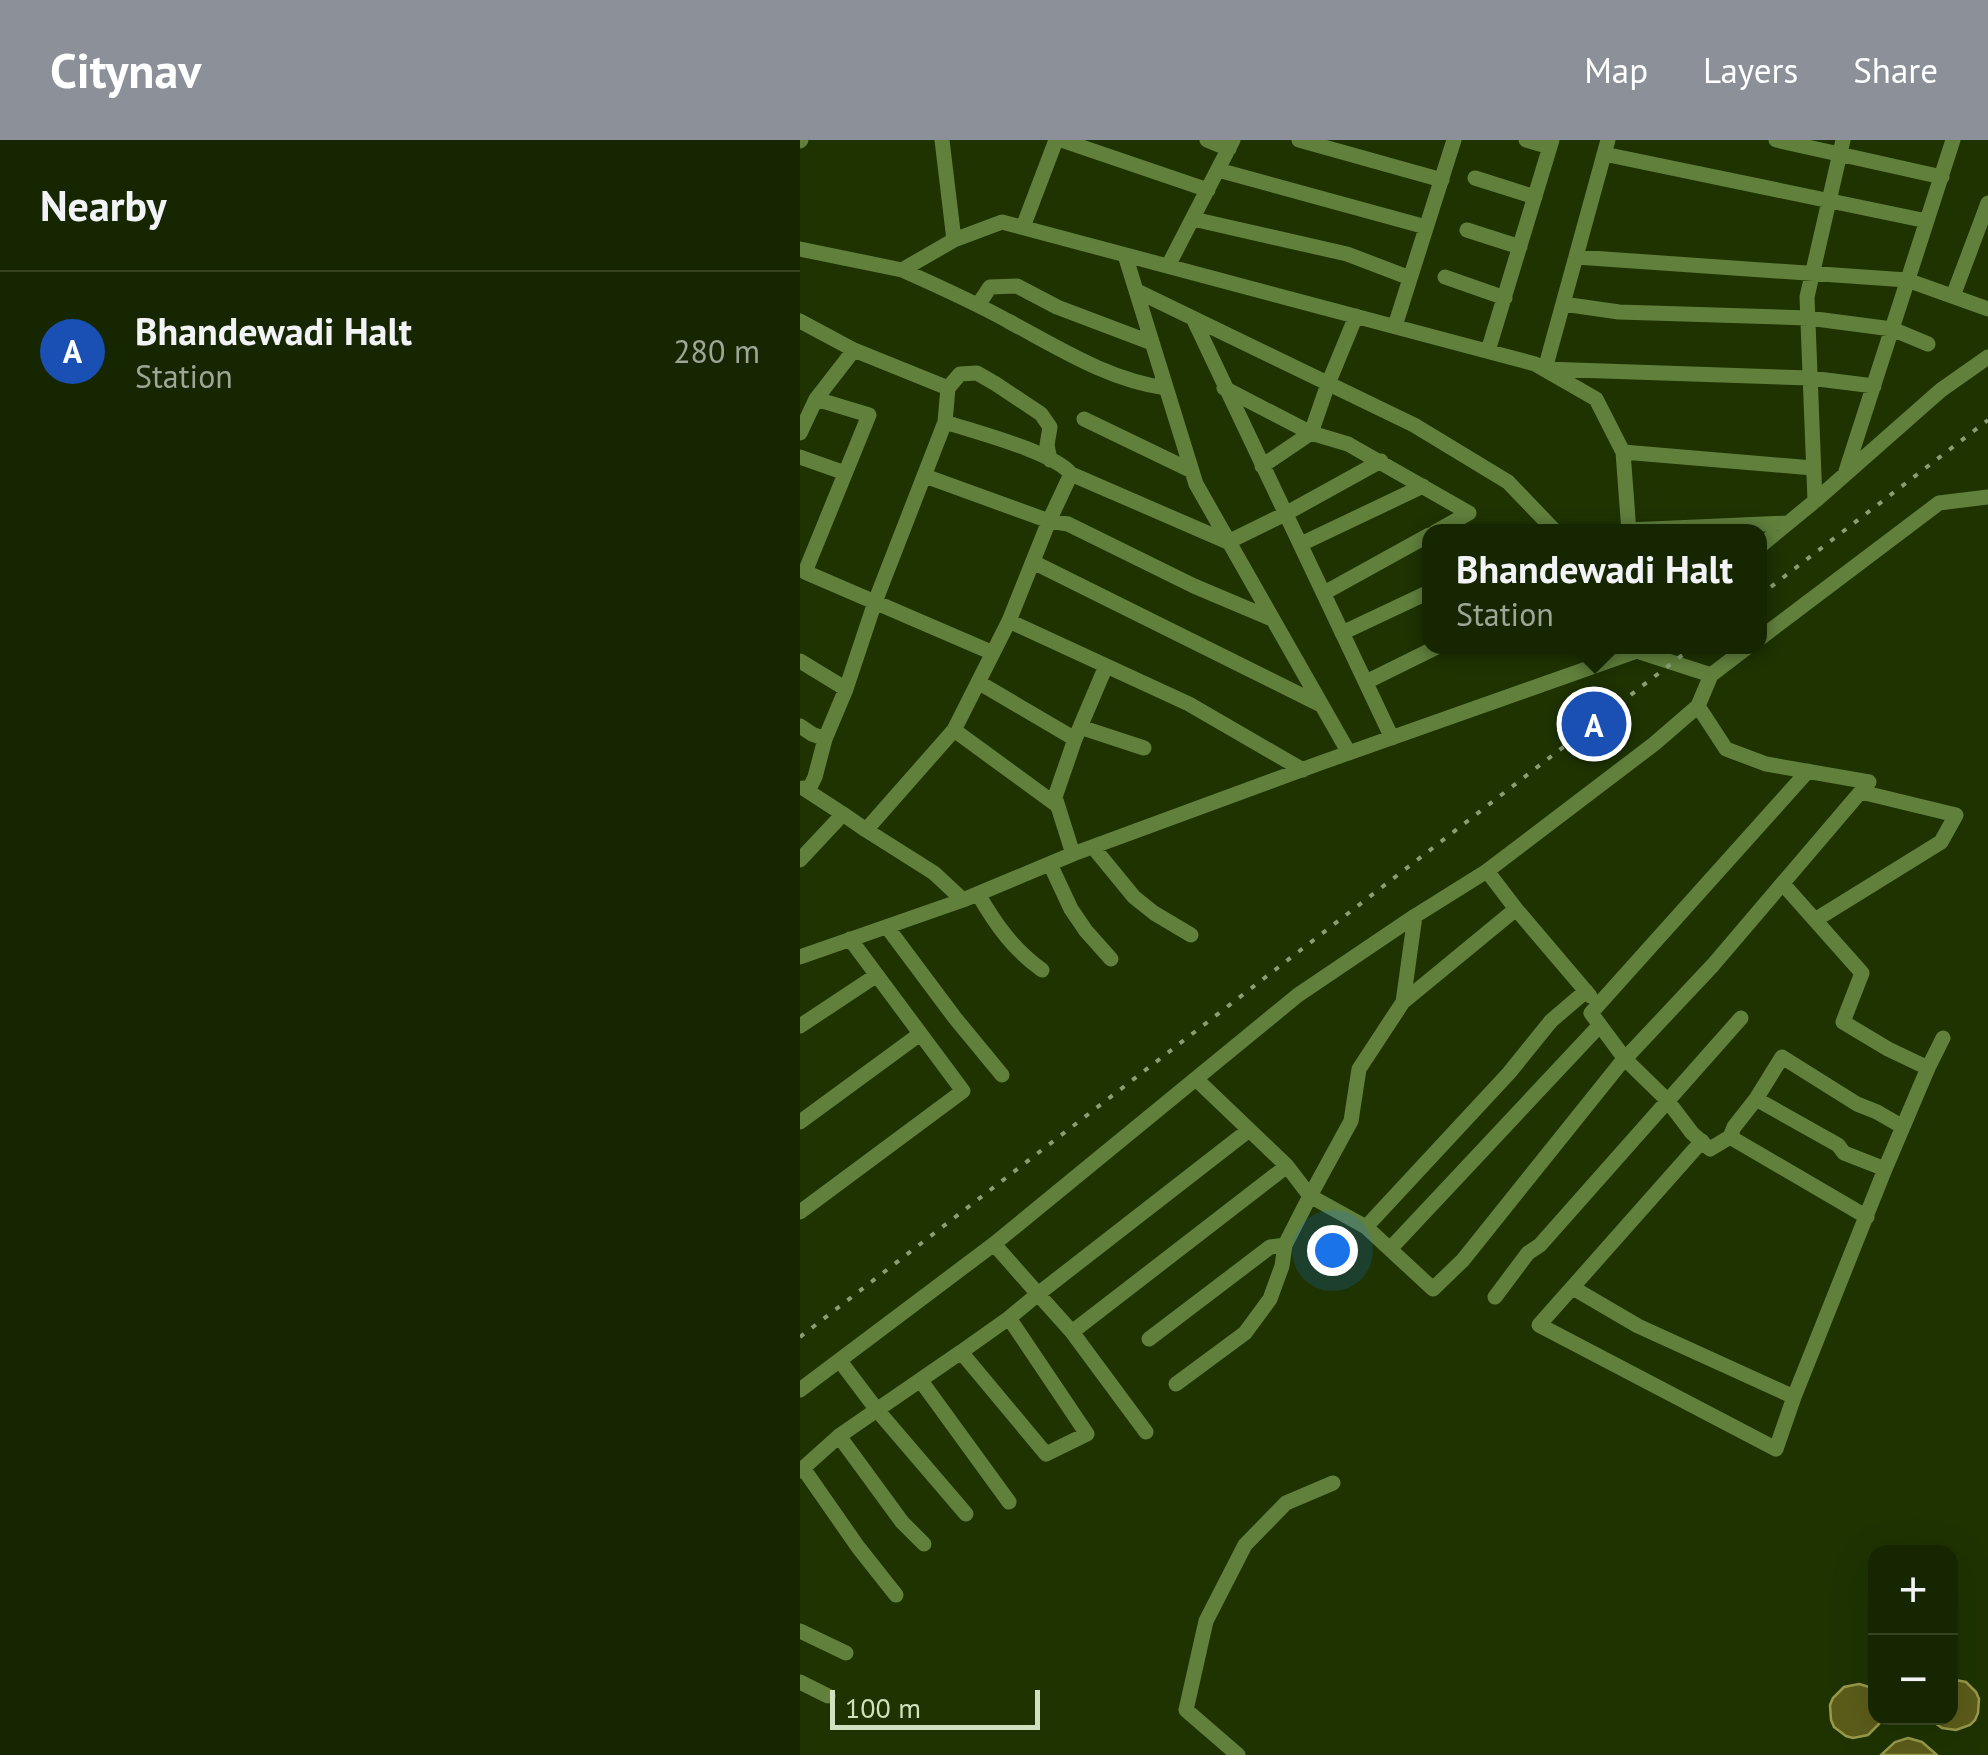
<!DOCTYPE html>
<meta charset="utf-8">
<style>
:root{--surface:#162600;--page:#1f2e0a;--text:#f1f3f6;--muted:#9ea599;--line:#354322;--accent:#8c9099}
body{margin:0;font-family:"PT Sans",sans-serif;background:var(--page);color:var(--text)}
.controls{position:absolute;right:30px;bottom:30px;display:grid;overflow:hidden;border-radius:20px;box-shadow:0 10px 40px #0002}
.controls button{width:90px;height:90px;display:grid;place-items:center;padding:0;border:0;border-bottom:2px solid var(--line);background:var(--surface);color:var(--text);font:50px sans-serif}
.scale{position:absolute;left:30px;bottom:25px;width:210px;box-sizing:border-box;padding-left:10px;border:5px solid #cfe1be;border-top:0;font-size:28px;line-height:35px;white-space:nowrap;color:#cfe1be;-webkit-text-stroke:8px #1e3300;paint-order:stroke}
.you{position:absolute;left:532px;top:1110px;width:35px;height:35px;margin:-25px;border:8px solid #fff;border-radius:50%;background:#1a73e8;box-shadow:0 0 0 15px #1a73e833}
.badge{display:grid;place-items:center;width:65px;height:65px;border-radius:50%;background:var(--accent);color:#fff;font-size:32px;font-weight:700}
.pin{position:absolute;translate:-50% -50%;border:5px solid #fff;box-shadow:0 2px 10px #0006}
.popup{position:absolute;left:622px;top:384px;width:345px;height:130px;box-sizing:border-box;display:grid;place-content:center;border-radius:20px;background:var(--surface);filter:drop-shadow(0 2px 8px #0005);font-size:32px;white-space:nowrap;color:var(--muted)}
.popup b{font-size:38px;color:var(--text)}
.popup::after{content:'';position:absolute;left:50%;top:100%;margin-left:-20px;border:20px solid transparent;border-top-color:var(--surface)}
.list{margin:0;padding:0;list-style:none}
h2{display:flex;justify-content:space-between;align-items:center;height:130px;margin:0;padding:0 40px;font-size:42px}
h2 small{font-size:32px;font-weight:400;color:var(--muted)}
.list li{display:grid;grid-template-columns:65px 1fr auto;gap:30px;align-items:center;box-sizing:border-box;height:160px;padding:0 40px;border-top:2px solid var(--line)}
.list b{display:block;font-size:38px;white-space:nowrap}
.list p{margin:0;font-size:32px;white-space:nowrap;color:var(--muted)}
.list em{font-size:32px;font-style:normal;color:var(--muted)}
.map{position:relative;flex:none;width:1188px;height:1615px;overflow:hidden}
header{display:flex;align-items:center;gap:60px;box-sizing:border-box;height:140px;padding:0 50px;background:var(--accent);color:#fff}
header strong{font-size:48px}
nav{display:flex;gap:55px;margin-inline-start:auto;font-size:35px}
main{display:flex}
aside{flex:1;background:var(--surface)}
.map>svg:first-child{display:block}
.building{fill:#5c5c1a;stroke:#98994a;stroke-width:2.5}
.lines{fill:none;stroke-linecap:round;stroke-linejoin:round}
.minor{stroke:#61803c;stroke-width:15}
.rail{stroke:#8a9d74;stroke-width:4;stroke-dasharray:5 10;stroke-linecap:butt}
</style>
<header>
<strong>Citynav</strong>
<nav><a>Map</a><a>Layers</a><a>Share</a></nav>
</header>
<main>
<aside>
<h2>Nearby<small></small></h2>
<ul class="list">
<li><span class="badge" style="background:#1a4fb4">A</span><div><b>Bhandewadi Halt</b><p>Station</p></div><em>280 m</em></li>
</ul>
</aside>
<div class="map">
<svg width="1188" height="1615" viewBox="0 0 1188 1615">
<rect width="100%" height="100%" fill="#1e3300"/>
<path class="building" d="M1150,1539L1166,1542L1176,1552L1179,1559L1178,1573L1175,1580L1170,1585L1156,1590L1142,1588L1128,1578H1150Z
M1059,1544L1076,1549V1578H1085L1068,1595L1053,1598L1046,1596L1034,1587L1031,1580L1030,1565L1033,1558L1044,1547Z
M1108,1598L1122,1602L1137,1615H1081L1095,1602Z"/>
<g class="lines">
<path class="minor" d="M142,0L154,100
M261,0L408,50
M407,0L429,9
M499,0L642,40
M726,0L750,7
M808,0L745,229L1010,238L1074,246
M976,0L1142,37
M1043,0L1007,157L1015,361L1141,250L1188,217
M0,1L1,0
M804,14L1127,81
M418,30L626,87
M675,38L735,57
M393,79L547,114L610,138
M223,87L256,0
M667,90L720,107
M0,109L102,130L154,100L202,82L735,224L796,259L823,312L829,392
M325,115L396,344L549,613
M776,117L1107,140L1188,169
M368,126L433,0
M102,130C138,146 174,162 208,181C259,208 308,240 366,248
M645,137L705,158
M337,151L614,285L708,342L756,392
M1153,156L1188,63
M763,164L819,172L1008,178L1092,189L1128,204
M178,165L190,147L217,146L257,167L352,203
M393,178L592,598
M0,181L54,210L16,259L69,275L5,432L193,513
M595,186L654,0
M54,210L148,248
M688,211L752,0
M424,248L511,293L548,304L669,373
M284,279L392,331
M145,282C175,292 254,312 271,334
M0,293L16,259
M823,312L1013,328
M0,317L45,333
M462,326L511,293L528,244L556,176
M1046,331L1153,0
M125,336L249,381L268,384L394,446L472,479
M828,390L988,383
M635,392L669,373
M501,404L623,346
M959,407L1015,361
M233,422L521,565
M524,453L629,395
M209,481L389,564L503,630
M542,493L629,452
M959,499L1139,363L1188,357
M837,511L911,535L949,506
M0,521L46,549
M178,542L275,599
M566,542L639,506
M0,586L12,594L25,599
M280,587L344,608
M154,590L258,666
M1008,631L791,873L825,919L867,960L892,993L910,1009L930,997L934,987L956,959L982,917L1057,964L1077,972L1103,987
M3,648L43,674
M8,651L15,637L25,599L46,549L75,462L145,282L148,248L160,234L177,233L196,244L241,274L250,287L247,305L250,320
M66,690L134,733L163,760
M293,707L334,757L354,773L391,795
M273,714L255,657L275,599L306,526
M0,720L43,674L66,690L154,590L209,481L249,381L271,334L428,402L485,374L581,321
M250,724L271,769L286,791L311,819
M687,731L716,769
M983,744L1062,833L1043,882L1088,909L1128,928
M178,754C196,785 213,809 242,830
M1015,780L1141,702L1156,675L1061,652
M87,787L155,878L202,935
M0,817L163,760L273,714L523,622L837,511L842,506
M603,862L716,769L790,856
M0,886L77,835
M396,939L487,1026L510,1056L551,981L559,929L603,862L615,776
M956,959L1038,1005L1044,1013L1085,1029
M0,982L120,894
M930,997L1067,1077
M902,1001L739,1185L976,1309L994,1257
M0,1072L163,951L50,799
M566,1087L709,933L751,881L786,851
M590,1109L800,885
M773,1148L838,1186L994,1257L1085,1029L1128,928L1143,898
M695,1157L728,1113L740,1105L941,878
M272,1192L487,1026
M349,1199L470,1107L485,1105
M161,1212L209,1178
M40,1221L77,1270L166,1374
M121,1241L209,1362
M376,1244L445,1193L470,1159L482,1126L485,1105L510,1056L566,1087L633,1149L663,1120L820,924L913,825L1069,642L966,624L926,609L898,566
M0,1250L194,1104L498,855L615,776L687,731L854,604L898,566L911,535
M346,1292L272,1192L238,1154L449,990
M39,1296L102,1382L124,1404
M3,1328L58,1407L96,1455
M0,1331L39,1296L161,1212L246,1314L287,1294L209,1178L238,1154L194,1104
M0,1491L46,1513
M0,1542L28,1556
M438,1615L386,1570L406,1481L445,1405L486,1363L533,1343"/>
<path class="rail" d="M959,456L1188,280
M0,1197L894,506"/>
</g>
</svg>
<div class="controls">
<button>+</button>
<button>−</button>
</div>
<div class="scale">100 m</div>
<div class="you"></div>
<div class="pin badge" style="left:794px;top:584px;background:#1a4fb4">A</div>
<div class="popup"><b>Bhandewadi Halt</b>Station</div>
</div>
</main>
